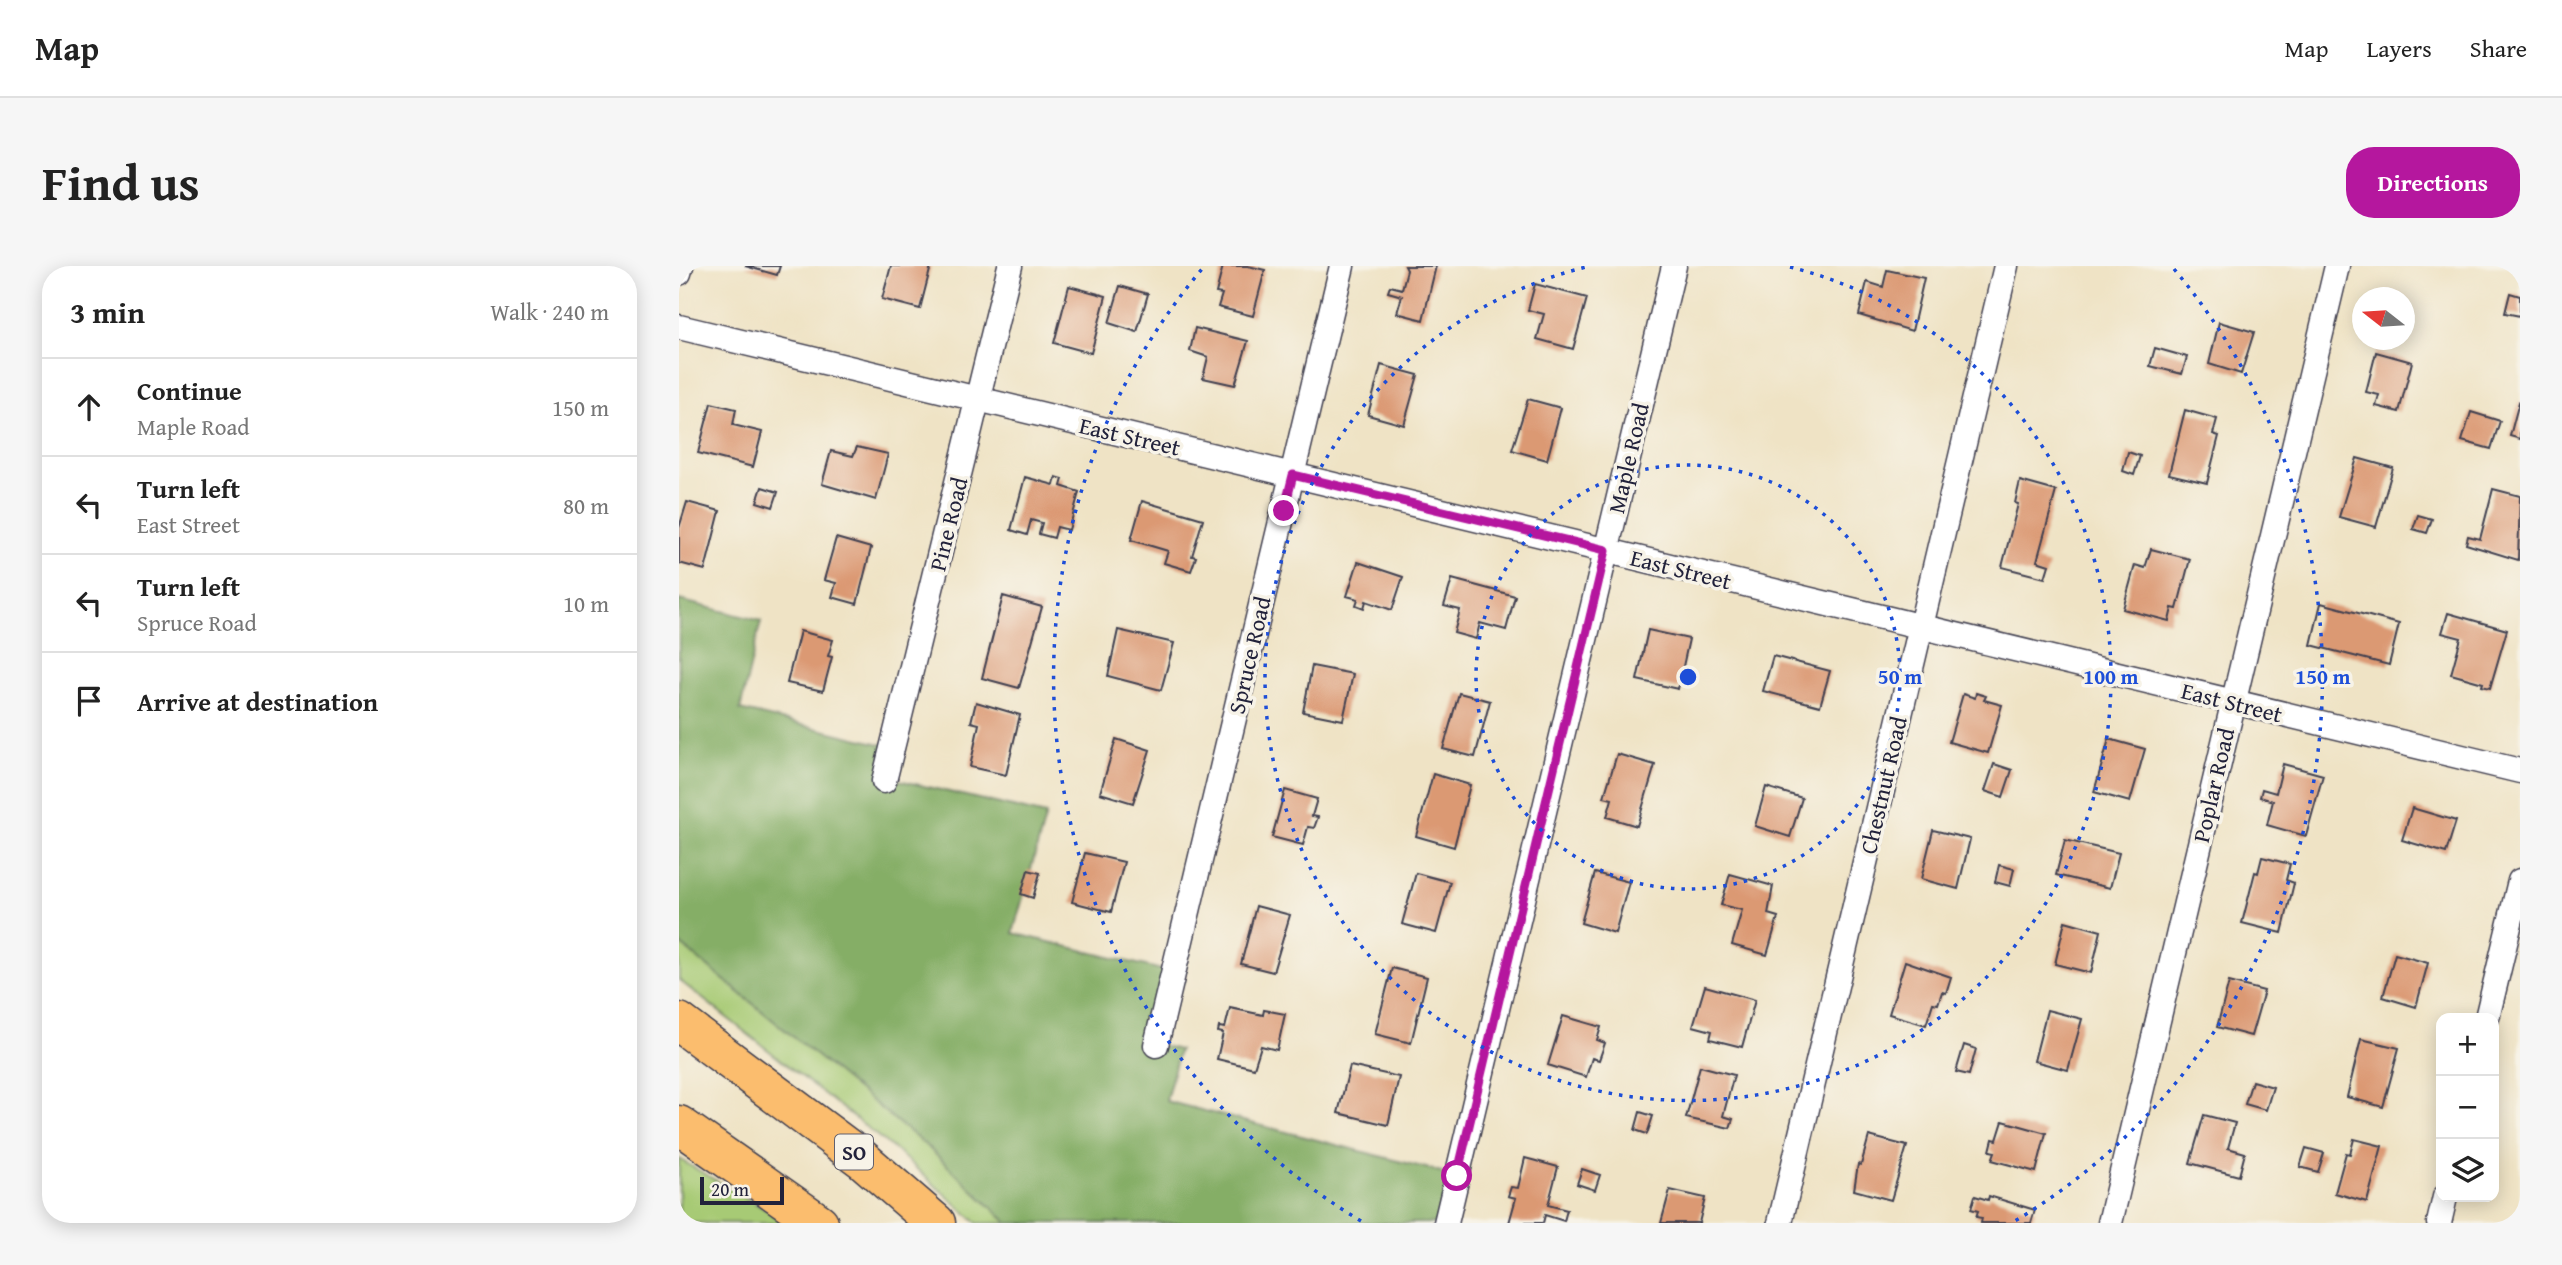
<!DOCTYPE html>
<meta charset="utf-8">
<style>
:root{--surface:#fff;--page:#f6f6f6;--text:#222;--muted:#767676;--line:#e0e0e0;--accent:#b5179e}
body{margin:0;font-family:"Gentium Book Plus",serif;background:var(--page);color:var(--text)}
.controls{position:absolute;right:21px;bottom:21px;display:grid;overflow:hidden;border-radius:14px;box-shadow:0 4px 18px #0003}
.controls button{width:63px;height:63px;display:grid;place-items:center;padding:0;border:0;border-bottom:2px solid var(--line);background:var(--surface);color:var(--text);font:35px sans-serif}
.compass{position:absolute;left:1673px;top:21px;width:63px;height:63px;border-radius:50%;background:var(--surface);box-shadow:0 4px 18px #0003;rotate:287deg}
.scale{position:absolute;left:21px;bottom:18px;width:84px;box-sizing:border-box;padding-left:7px;border:4px solid #22223b;border-top:0;font-size:19px;line-height:24px;white-space:nowrap;color:#22223b;-webkit-text-stroke:5px #f7f3e8;paint-order:stroke}
.stop{position:absolute;width:21px;height:21px;margin:-16px;border:5px solid #b5179e;border-radius:50%;background:#fff}
.stop.end{background:#b5179e;border-color:#fff;box-shadow:0 2px 7px #0008}
.list{margin:0;padding:0;list-style:none}
h2{display:flex;justify-content:space-between;align-items:center;height:91px;margin:0;padding:0 28px;font-size:30px}
h2 small{font-size:23px;font-weight:400;color:var(--muted)}
.list li{display:grid;grid-template-columns:46px 1fr auto;gap:21px;align-items:center;box-sizing:border-box;height:98px;padding:0 28px;border-top:2px solid var(--line)}
.list b{display:block;font-size:26px;white-space:nowrap}
.list p{margin:0;font-size:23px;white-space:nowrap;color:var(--muted)}
.list em{font-size:23px;font-style:normal;color:var(--muted)}
.icon{flex:none;width:38px;height:38px;fill:none;stroke:currentColor;stroke-width:2;stroke-linecap:round;stroke-linejoin:round}
.map{position:relative;flex:none;width:1841px;height:957px;overflow:hidden;border-radius:28px}
header{display:flex;align-items:center;gap:42px;box-sizing:border-box;height:98px;padding:0 35px;background:var(--surface);border-bottom:2px solid var(--line)}
header strong{font-size:33px}
nav{display:flex;gap:38px;margin-inline-start:auto;font-size:24px}
.intro{display:flex;align-items:center;justify-content:space-between;box-sizing:border-box;height:168px;padding:0 42px}
h1{margin:0;font-size:49px}
.button{padding:18px 32px;border-radius:28px;background:var(--accent);color:#fff;font-size:24px;font-weight:700}
main{display:flex;gap:42px;padding:0 42px}
aside{flex:1;background:var(--surface);border-radius:28px;box-shadow:0 4px 18px #0003}
.map>svg:first-child{display:block}
.green{fill:#a7ca74;stroke:#647658;stroke-width:2}
.forest{fill:#85ae66;stroke:#546850;stroke-width:2}
.building{fill:#db9973}
.lines{fill:none;stroke-linecap:round;stroke-linejoin:round}
.street-casing{stroke:#413f50;stroke-width:27}
.highway-casing{stroke:#413f50;stroke-width:41}
.street{stroke:#fff;stroke-width:24}
.highway{stroke:#fbbd6e;stroke-width:38}
.route{stroke:#b5179e;stroke-width:9}
.ring{fill:none;stroke:#1d4ed8;stroke-width:3.5;stroke-dasharray:3.5 7}
.labels{text-anchor:middle;dominant-baseline:central;stroke-width:7;stroke-linejoin:round;paint-order:stroke}
.shield{fill:#f7f3e8;stroke:#62616f;stroke-width:2}
.shield-label{font-size:21px;font-weight:bold;fill:#22223b}
.street-label{font-size:23px;fill:#22223b;stroke:#f7f3e8}
.centre{fill:#1d4ed8;stroke:#f7f3e8;stroke-width:3.5}
.ring-label{font-size:21px;text-anchor:middle;font-weight:bold;fill:#1d4ed8;stroke:#f7f3e8;stroke-width:7;stroke-linejoin:round;paint-order:stroke}
</style>
<header>
<strong>Map</strong>
<nav><a>Map</a><a>Layers</a><a>Share</a></nav>
</header>
<div class="intro"><h1>Find us</h1><a class="button">Directions</a></div>
<main>
<aside>
<h2>3 min<small>Walk · 240 m</small></h2>
<ul class="list">
<li><svg class="icon" aria-label="ahead" viewBox="0 0 24 24"><path d="M12 20V5M6 11l6-6 6 6"/></svg><div><b>Continue</b><p>Maple Road</p></div><em>150 m</em></li>
<li><svg class="icon" aria-label="left" viewBox="0 0 24 24"><path d="M17 20v-9H6M10 6l-5 5 5 5"/></svg><div><b>Turn left</b><p>East Street</p></div><em>80 m</em></li>
<li><svg class="icon" aria-label="left" viewBox="0 0 24 24"><path d="M17 20v-9H6M10 6l-5 5 5 5"/></svg><div><b>Turn left</b><p>Spruce Road</p></div><em>10 m</em></li>
<li><svg class="icon" aria-label="arrive" viewBox="0 0 24 24"><path d="M6 21V4h12l-3 4 3 4H6"/></svg><div><b>Arrive at destination</b></div></li>
</ul>
</aside>
<div class="map">
<svg width="1841" height="957" viewBox="0 0 1841 957">
<rect width="100%" height="100%" fill="#f7f3e8"/>
<filter id="ink" filterUnits="userSpaceOnUse"><feTurbulence type="fractalNoise" baseFrequency=".0143" numOctaves="2"/><feDisplacementMap in="SourceGraphic" scale="14" xChannelSelector="R" yChannelSelector="G"/><feConvolveMatrix kernelMatrix="1 2 1 2 8 2 1 2 1" color-interpolation-filters="sRGB"/></filter>
<filter id="wash" filterUnits="userSpaceOnUse"><feTurbulence type="fractalNoise" baseFrequency=".00686" numOctaves="4" result="noise"/><feDisplacementMap in="SourceGraphic" scale="28" xChannelSelector="R" yChannelSelector="G"/><feGaussianBlur stdDeviation="1.57" result="paint"/><feColorMatrix in="noise" values="0 0 0 0 0 0 0 0 0 0 0 0 0 0 0 0 0 1.4 0 .05"/><feComposite in="paint" operator="in"/></filter>
<g filter="url(#wash)">
<rect width="100%" height="100%" fill="#efe3c5"/>
<path class="green" d="M0,677L250,882L329,957H298L220,887L0,714Z
M0,893L91,946L104,957H0Z"/>
<path class="forest" d="M0,334L82,355L61,444L214,481L207,511L367,549L334,667L487,705L473,777L500,784L487,835L778,910L767,957H329L250,882L0,677Z"/>
<g id="blocks">
<path class="building" d="M66,0H101L98,9Z
M212,0H252L241,43L203,33Z
M544,0H569L586,4L574,50L539,41L543,28L537,27Z
M726,0H757L744,54L718,47L723,30L709,26L711,20L723,23L728,4Z
M1208,4L1245,12L1233,65L1180,49L1188,16L1204,21Z
M856,18L908,32L894,83L858,73L865,48L849,44Z
M390,20L427,30L412,87L375,77Z
M441,20L469,28L458,66L430,57Z
M1831,27L1841,30V50L1826,47Z
M1540,56L1575,66L1562,108L1530,98Z
M516,62L569,75L556,119L524,112L529,91L511,85Z
M1476,82L1508,91L1503,108L1471,100Z
M1697,86L1733,96L1720,146L1697,140L1700,129L1687,126Z
M702,99L739,109L725,159L689,149Z
M849,133L882,142L868,194L833,184Z
M1840,136L1841,137V173L1831,170Z
M32,137L57,143L54,159L83,166L74,201L19,187Z
M1506,144L1538,153L1534,168L1540,170L1528,217L1490,208Z
M1792,146L1821,155L1812,183L1783,175Z
M178,181L209,188L197,234L143,218L152,185L174,190Z
M1449,186L1461,190L1455,209L1444,205Z
M1678,192L1714,202L1697,261L1660,251Z
M346,211L375,219L377,211L384,213L382,220L400,226L390,264L378,261L375,272L360,268L363,257L352,254L348,269L332,264Z
M1341,215L1377,225L1358,295L1370,299L1366,312L1323,301L1339,238L1336,237Z
M83,221L99,226L94,241L78,236Z
M1814,223L1841,230L1839,294L1787,278L1789,270L1801,273Z
M463,235L524,253L513,290L517,291L512,305L485,297L489,285L452,274Z
M8,236L41,245L26,304L0,297V262Z
M1739,249L1753,253L1748,267L1734,263Z
M157,272L192,282L178,338L153,331L157,317L145,314Z
M1472,283L1511,293L1498,343L1493,342L1490,355L1444,343L1456,299L1466,302Z
M679,296L724,311L713,344L687,335L685,342L677,339L679,333L668,330Z
M773,313L836,330L827,364L801,357L797,373L775,367L781,344L765,340Z
M324,330L363,341L340,422L303,412Z
M1642,337L1720,358L1710,399L1632,379Z
M1769,347L1828,364L1811,422L1803,420L1804,417L1772,408L1782,372L1763,367Z
M439,364L495,377L482,424L429,410Z
M969,364L1010,373L999,423L958,414Z
M121,365L154,374L149,390L153,391L144,425L108,417Z
M1094,390L1151,405L1141,440L1084,425Z
M633,400L674,408L664,454L624,446Z
M780,427L811,435L796,491L764,483Z
M1297,427L1307,430L1305,434L1323,439L1309,487L1270,476L1284,428L1296,432Z
M297,436L341,449L327,509L291,501L300,458L292,456Z
M437,473L471,484L454,537L421,527Z
M1430,473L1466,483L1451,536L1415,526Z
M938,488L976,499L958,560L928,551L933,533L925,531Z
M1315,498L1333,504L1324,531L1306,525Z
M1604,498L1644,509L1627,570L1588,559L1594,535L1581,531L1583,523L1597,527Z
M754,508L791,519L775,581L737,570Z
M1087,521L1123,532L1111,571L1076,560Z
M606,524L638,533L633,550L639,551L635,562L629,561L624,579L593,571Z
M1733,542L1777,555L1767,587L1723,574Z
M1254,564L1291,573L1279,623L1242,613Z
M1386,574L1440,587L1431,622L1377,609Z
M406,587L445,596L432,646L393,636Z
M1583,591L1611,598L1607,614L1615,617L1603,667L1563,657L1576,606L1579,607Z
M1320,599L1335,603L1331,620L1316,616Z
M349,604L361,607L354,632L342,628Z
M737,607L771,616L757,667L723,658Z
M916,607L950,616L936,667L902,657Z
M1051,608L1094,620L1089,648L1099,651L1088,689L1053,679L1063,644L1042,639Z
M577,640L611,649L594,706L562,698Z
M1386,655L1422,665L1412,707L1376,698Z
M1716,688L1749,697L1737,741L1704,731Z
M1226,695L1272,711L1267,727L1263,726L1259,738L1254,737L1247,759L1210,748Z
M713,702L748,711L732,777L696,768Z
M1550,716L1585,725L1572,770L1538,761Z
M1026,720L1076,734L1063,781L1031,773L1033,765L1014,760Z
M551,742L584,749L585,744L606,748L598,784L582,780L575,802L538,793L544,767L539,766L540,761L546,762Z
M1368,744L1403,753L1389,804L1355,795Z
M884,750L922,761L918,774L926,777L920,794L913,792L907,811L869,799Z
M1682,773L1720,782L1704,841L1668,831Z
M1285,779L1297,783L1290,809L1277,806Z
M671,800L720,811L709,859L659,847Z
M1021,800L1055,809L1044,850L1054,853L1051,862L1007,852Z
M1573,815L1594,821L1587,844L1566,838Z
M961,846L974,850L968,868L956,864Z
M1525,849L1556,857L1549,882L1566,887L1560,910L1511,897Z
M1324,855L1367,867L1357,906L1313,894L1316,886L1311,885L1314,873L1318,874Z
M1190,870L1228,880L1212,934L1175,924L1179,898L1182,899Z
M1675,873L1703,880L1688,936L1656,927L1667,887L1671,888Z
M1627,882L1645,887L1639,906L1621,901Z
M846,892L879,901L869,939L888,944L885,955L866,949L864,957H830L837,932L829,930L832,921L839,922Z
M903,903L921,909L916,924L898,918Z
M991,924L1026,932L1020,957H982Z
M1296,930L1309,934L1310,930L1356,944L1352,957H1302L1303,952L1297,951L1299,945L1292,943Z"/>
</g>
</g>
<g filter="url(#ink)">
<use href="#blocks" fill-opacity="0" stroke="#413f50" stroke-width="2"/>
<g class="lines">
<g class="street-casing">
<path id="street" d="M0,7L2,0
M0,61L1841,505
M205,515L331,0
M1808,752L1841,615
M477,779L663,0
M767,957L995,0
M1101,957L1327,0
M1431,957L1658,0
M1760,957L1766,931"/>
</g>
<g class="highway-casing">
<path id="highway" d="M0,756L183,893L257,957
M0,859L140,957"/>
</g>
<use href="#street" class="street"/>
<use href="#highway" class="highway"/>
</g>
</g>
<g class="lines" filter="url(#ink)">
<path class="route" d="M605,245L614,209L927,284L778,910"/>
</g>
<g class="ring">
<circle cx="1009" cy="411" r="212"/>
<path d="M1111 1A423 423 0 1 1 907 1"/>
<path d="M682 955A635 635 0 0 1 523 3M1495 3A635 635 0 0 1 1336 955"/>
</g>
<g class="labels">
<rect class="shield" x="156" y="868.5" width="38" height="35" rx="5"/>
<g class="shield-label">
<text x="175" y="886">SO</text>
</g>
<g class="street-label">
<text transform="translate(451 170) rotate(13)">East Street</text>
<text transform="translate(949 192) rotate(-77)">Maple Road</text>
<text transform="translate(269 258) rotate(-76)">Pine Road</text>
<text transform="translate(1002 303) rotate(14)">East Street</text>
<text transform="translate(570 389) rotate(-77)">Spruce Road</text>
<text transform="translate(1553 436) rotate(14)">East Street</text>
<text transform="translate(1204 519) rotate(-77)">Chestnut Road</text>
<text transform="translate(1534 519) rotate(-77)">Poplar Road</text>
</g>
</g>
<circle cx="1009" cy="411" r="10" class="centre"/>
<g class="ring-label">
<text x="1221" y="418">50 m</text>
<text x="1432" y="418">100 m</text>
<text x="1644" y="418">150 m</text>
</g>
</svg>
<div class="controls">
<button>+</button>
<button>−</button>
<button><svg class="icon" aria-label="layers" viewBox="0 0 24 24"><path d="M12 4l9 5-9 5-9-5zM3 14l9 5 9-5"/></svg></button>
</div>
<svg class="compass" viewBox="-18 -18 36 36"><path d="M0-13l5 13h-10z" fill="#e53935"/><path d="M0 13l5-13h-10z" fill="#767676"/></svg>
<div class="scale">20 m</div>
<div class="stop" style="left:778px;top:910px"></div>
<div class="stop end" style="left:605px;top:245px"></div>
</div>
</main>
